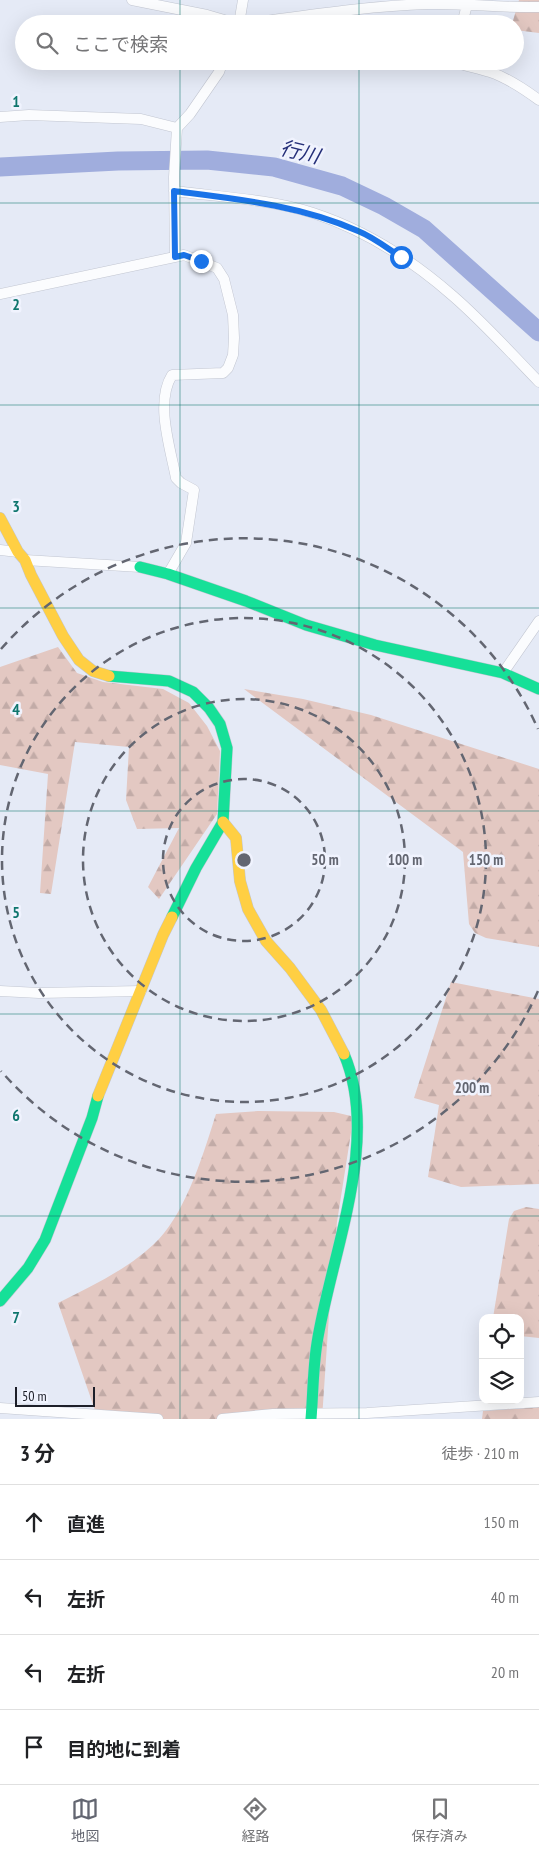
<!DOCTYPE html>
<html lang="ja">
<meta charset="utf-8">
<style>
:root{--surface:#fff;--page:#f6f6f6;--text:#202124;--muted:#757577;--line:#e0e0e0;--accent:#636671}
body{margin:0;font-family:"PT Sans Narrow","Noto Sans JP",sans-serif;background:var(--page);color:var(--text)}
.controls{position:absolute;right:15px;bottom:15px;display:grid;overflow:hidden;border-radius:10px;box-shadow:0 5px 20px #0002}
.controls button{width:45px;height:45px;display:grid;place-items:center;padding:0;border:0;border-bottom:1px solid var(--line);background:var(--surface);color:var(--text);font:25px sans-serif}
.scale{position:absolute;left:15px;bottom:12px;width:80px;box-sizing:border-box;padding-left:5px;border:2px solid #1d1f29;border-top:0;font-size:14px;line-height:18px;white-space:nowrap;color:#1d1f29;-webkit-text-stroke:4px #f0f3fe;paint-order:stroke}
.stop{position:absolute;width:15px;height:15px;margin:-11px;border:4px solid #1a73e8;border-radius:50%;background:#fff}
.stop.end{background:#1a73e8;border-color:#fff;box-shadow:0 1px 5px #0008}
.list{margin:0;padding:0;list-style:none}
h2{display:flex;justify-content:space-between;align-items:center;height:65px;margin:0;padding:0 20px;font-size:21px}
h2 small{font-size:16px;font-weight:400;color:var(--muted)}
.list li{display:grid;grid-template-columns:32px 1fr auto;gap:15px;align-items:center;box-sizing:border-box;height:75px;padding:0 20px;border-top:1px solid var(--line)}
.list b{display:block;font-size:19px;white-space:nowrap}
.list em{font-size:16px;font-style:normal;color:var(--muted)}
.icon{flex:none;width:28px;height:28px;fill:none;stroke:currentColor;stroke-width:2;stroke-linecap:round;stroke-linejoin:round}
.map{position:relative;flex:none;width:539px;height:1419px;overflow:hidden}
.search{position:absolute;background:var(--surface);box-shadow:0 5px 20px #0002;left:15px;right:15px;top:15px;height:55px;display:flex;align-items:center;gap:12px;box-sizing:border-box;padding:0 18px;border-radius:28px;color:var(--muted);font-size:19px}
.sheet{height:365px;background:var(--surface)}
nav{display:flex;justify-content:space-around;align-items:center;box-sizing:border-box;height:70px;border-top:1px solid var(--line);background:var(--surface);font-size:14px;color:var(--muted)}
nav a{display:grid;justify-items:center;gap:2px}
nav .on{color:var(--accent)}
.map>svg:first-child{display:block}
.forest{fill:url(#forest-firs)}
.lines{fill:none;stroke-linecap:round;stroke-linejoin:round}
.river{stroke:#a0addd;stroke-width:19}
.street-casing{stroke:#c2c6d1;stroke-width:11}
.fast-casing{stroke:#c2c6d1;stroke-width:12}
.slow-casing{stroke:#c2c6d1;stroke-width:12}
.street{stroke:#fbfcfe;stroke-width:10}
.fast{stroke:#16e098;stroke-width:11}
.slow{stroke:#ffcf43;stroke-width:11}
.route{stroke:#1a73e8;stroke-width:6}
.grid{fill:none;stroke:#0f766e;stroke-width:1;stroke-opacity:0.55}
.ring{fill:none;stroke:#636671;stroke-width:2.5;stroke-dasharray:9 6}
.labels{text-anchor:middle;dominant-baseline:central;stroke-width:5;stroke-linejoin:round;paint-order:stroke}
.water-label{font-size:20px;font-style:italic;fill:#252f79;stroke:#f0f3fe}
.grid-label{font-size:16px;text-anchor:middle;font-weight:bold;fill:#0f766e;stroke:#f0f3fe;stroke-width:5;stroke-linejoin:round;paint-order:stroke}
.centre{fill:#636671;stroke:#f0f3fe;stroke-width:2.5}
.ring-label{font-size:15px;text-anchor:middle;font-weight:bold;fill:#636671;stroke:#f0f3fe;stroke-width:5;stroke-linejoin:round;paint-order:stroke}
</style>
<div class="map">
<svg width="539" height="1419" viewBox="0 0 539 1419">
<defs>
<pattern id="forest-firs" width="22" height="20" patternUnits="userSpaceOnUse" patternTransform="scale(1.25)"><rect width="22" height="20" fill="#e3c8c2"/><path d="M5 1l3.5 6h-7zM16 11l3.5 6h-7z" fill="#c2aba7"/></pattern>
</defs>
<rect width="100%" height="100%" fill="#e5eaf6"/>
<path class="forest" d="M519,0H539V33L515,30V24H512Z
M58,647L77,673L103,682L163,689L189,703L207,726L220,751L217,814L159,899L148,887L179,828L137,829L126,800L129,747L75,742L51,894L40,893L48,774L0,765V667Z
M244,689L303,699L371,715L539,769V947L486,938L475,933L469,924L463,852Z
M451,982L539,999V1184L461,1187L428,1177L439,1105L414,1098Z
M258,1111L334,1112L351,1116L353,1120L337,1222L330,1300L322,1419H98L58,1303C93,1285 131,1268 159,1239C187,1209 204,1152 216,1114Z
M526,1207L539,1209V1338L520,1336V1318H493L509,1219L514,1211Z
M539,1407V1419H482L483,1411Z"/>
<g class="lines">
<path class="river" d="M0,167L118,161L207,160L274,167L342,186L384,206L424,229L539,332"/>
<g class="street-casing">
<path id="street" d="M132,0L207,15L238,24
M239,24L243,0
M243,24C304,16 366,6 428,4C465,3 502,8 539,7
M462,24L467,5
M452,61C465,66 478,68 490,72C508,78 524,89 539,100
M0,117L29,115L141,119L177,128
M174,191C220,197 269,199 313,213C365,230 412,260 453,296C483,322 511,353 539,382
M175,257L174,177L177,128L190,114L219,72L223,61
M0,294L184,255L217,268L224,279L233,315L234,338L233,355L228,368L223,373L172,375C155,402 170,447 176,478L181,483L194,490L186,543L168,574
M0,550L18,552
M25,560L140,567
M503,673L539,621
M0,991L39,993L141,991
M0,1408L158,1419
M222,1419L273,1414L367,1413L539,1402"/>
</g>
<g class="fast-casing">
<path id="fast" d="M140,567L168,574L246,601L306,625L375,645L503,673L539,689
M109,676L169,681L193,692L209,708L220,724L227,748L223,822L196,868L172,917
M0,1301L28,1268L45,1240L92,1118L98,1096
M311,1419C313,1394 313,1368 317,1343C331,1254 381,1141 344,1054"/>
</g>
<g class="slow-casing">
<path id="slow" d="M0,518L18,552L25,560L31,575L63,636L79,660L93,671L109,676
M223,822L236,838L240,881L248,909L266,941L290,968L321,1010L344,1054
M98,1096L163,935L172,917"/>
</g>
<use href="#street" class="street"/>
<use href="#fast" class="fast"/>
<use href="#slow" class="slow"/>
</g>
<g class="lines">
<path class="route" d="M201,261L184,255L175,257L174,191C237,199 299,205 358,231C373,237 387,248 401,257"/>
</g>
<path class="grid" d="M180,0V24M359,0V24M180,61V1419M359,61V1419M0,203H539M0,405H539M0,608H539M0,811H539M0,1014H539M0,1216H539"/>
<g class="ring">
<circle cx="244" cy="860" r="81"/>
<circle cx="244" cy="860" r="161"/>
<circle cx="244" cy="860" r="242"/>
<path d="M538 991A322 322 0 0 1 1 1071M1 649A322 322 0 0 1 538 729"/>
</g>
<g class="labels">
<g class="water-label">
<text transform="translate(300 152) rotate(14)">行川</text>
</g>
</g>
<g class="grid-label">
<text x="16" y="107">1</text>
<text x="16" y="310">2</text>
<text x="16" y="512">3</text>
<text x="16" y="715">4</text>
<text x="16" y="918">5</text>
<text x="16" y="1121">6</text>
<text x="16" y="1323">7</text>
</g>
<circle cx="244" cy="860" r="8" class="centre"/>
<g class="ring-label">
<text x="325" y="865">50 m</text>
<text x="405" y="865">100 m</text>
<text x="486" y="865">150 m</text>
<text x="472" y="1093">200 m</text>
</g>
</svg>
<div class="controls">
<button><svg class="icon" aria-label="locate" viewBox="0 0 24 24"><circle cx="12" cy="12" r="6"/><path d="M12 2v4M12 18v4M2 12h4M18 12h4"/></svg></button>
<button><svg class="icon" aria-label="layers" viewBox="0 0 24 24"><path d="M12 4l9 5-9 5-9-5zM3 14l9 5 9-5"/></svg></button>
</div>
<div class="scale">50 m</div>
<div class="stop" style="left:401px;top:257px"></div>
<div class="stop end" style="left:201px;top:261px"></div>
<div class="search"><svg class="icon" aria-label="search" viewBox="0 0 24 24"><circle cx="10" cy="10" r="6"/><path d="M15 15l6 6"/></svg>ここで検索</div>
</div>
<section class="sheet">
<h2>3 分<small>徒歩 · 210 m</small></h2>
<ul class="list">
<li><svg class="icon" aria-label="ahead" viewBox="0 0 24 24"><path d="M12 20V5M6 11l6-6 6 6"/></svg><div><b>直進</b></div><em>150 m</em></li>
<li><svg class="icon" aria-label="left" viewBox="0 0 24 24"><path d="M17 20v-9H6M10 6l-5 5 5 5"/></svg><div><b>左折</b></div><em>40 m</em></li>
<li><svg class="icon" aria-label="left" viewBox="0 0 24 24"><path d="M17 20v-9H6M10 6l-5 5 5 5"/></svg><div><b>左折</b></div><em>20 m</em></li>
<li><svg class="icon" aria-label="arrive" viewBox="0 0 24 24"><path d="M6 21V4h12l-3 4 3 4H6"/></svg><div><b>目的地に到着</b></div></li>
</ul>
</section>
<nav>
<a class="on"><svg class="icon" aria-label="map" viewBox="0 0 24 24"><path d="M3 6l6-2 6 2 6-2v14l-6 2-6-2-6 2zM9 4v14M15 6v14"/></svg>地図</a>
<a><svg class="icon" aria-label="directions" viewBox="0 0 24 24"><path d="M12 3l9 9-9 9-9-9zM9 14v-3h6M13 9l2 2-2 2"/></svg>経路</a>
<a><svg class="icon" aria-label="saved" viewBox="0 0 24 24"><path d="M7 4h10v16l-5-4-5 4z"/></svg>保存済み</a>
</nav>
